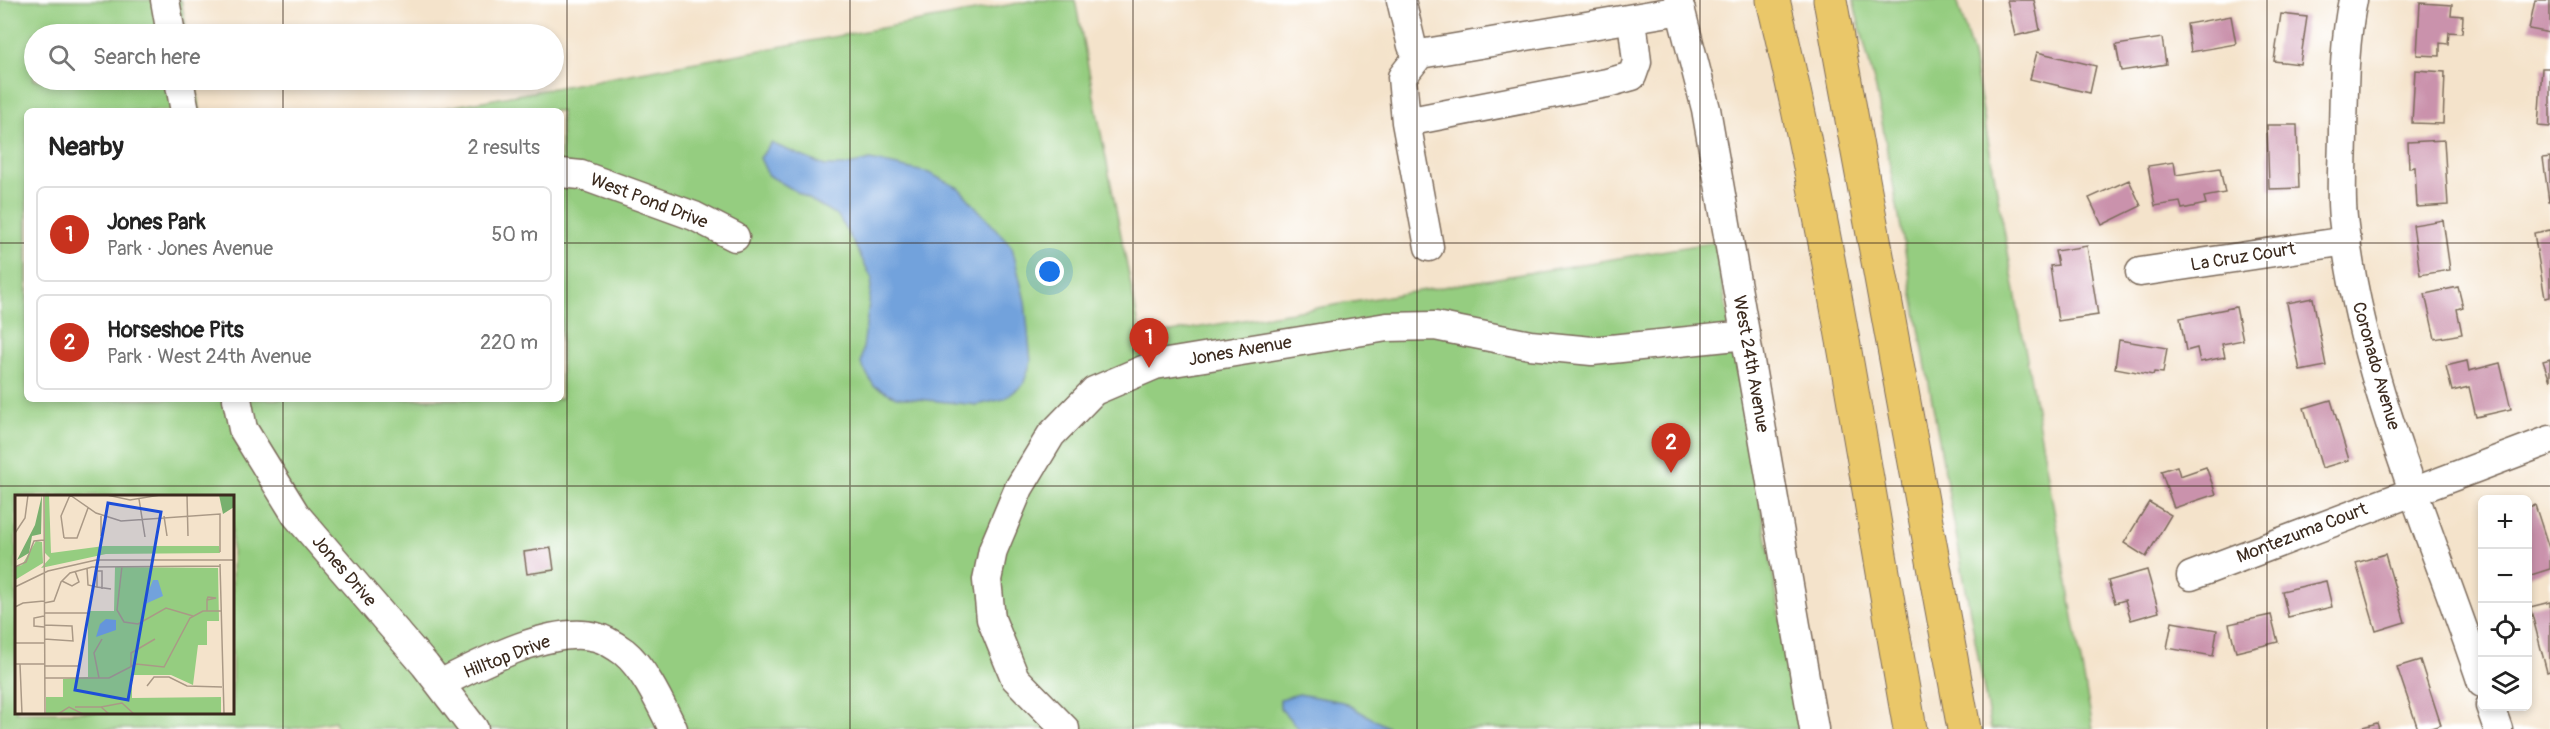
<!DOCTYPE html>
<meta charset="utf-8">
<style>
:root{--surface:#fff;--page:#f6f6f6;--text:#222;--muted:#767676;--line:#e0e0e0;--accent:#c8321e}
body{margin:0;font-family:Pangolin,sans-serif;background:var(--page);color:var(--text)}
.controls{position:absolute;right:18px;bottom:18px;display:grid;overflow:hidden;border-radius:9px;box-shadow:0 3px 9px #0003}
.controls button{width:54px;height:54px;display:grid;place-items:center;padding:0;border:0;border-bottom:2px solid var(--line);background:var(--surface);color:var(--text);font:30px sans-serif}
.you{position:absolute;left:1050px;top:272px;width:21px;height:21px;margin:-15px;border:4px solid #fff;border-radius:50%;background:#1a73e8;box-shadow:0 0 0 9px #1a73e833}
.badge{display:grid;place-items:center;width:39px;height:39px;border-radius:50%;background:var(--accent);color:#fff;font-size:20px;font-weight:700}
.pin{position:absolute;translate:-50% -50px;filter:drop-shadow(0 2px 3px #0008)}
.pin::after{content:'';position:absolute;top:32px;width:21px;height:18px;background:inherit;clip-path:polygon(0 0,100% 0,50% 100%)}
.list{margin:0;padding:0;list-style:none}
h2{display:flex;justify-content:space-between;align-items:center;height:78px;margin:0;padding:0 24px;font-size:26px}
h2 small{font-size:20px;font-weight:400;color:var(--muted)}
.list li{display:grid;grid-template-columns:39px 1fr auto;gap:18px;align-items:center;box-sizing:border-box;height:96px;margin:0 12px 12px;padding:0 12px;border:2px solid var(--line);border-radius:9px}
.list b{display:block;font-size:22px;white-space:nowrap}
.list p{margin:0;font-size:20px;white-space:nowrap;color:var(--muted)}
.list em{font-size:20px;font-style:normal;color:var(--muted)}
.icon{flex:none;width:33px;height:33px;fill:none;stroke:currentColor;stroke-width:2;stroke-linecap:round;stroke-linejoin:round}
.map{position:relative;flex:none;width:2550px;height:729px;overflow:hidden}
.search{position:absolute;background:var(--surface);box-shadow:0 3px 9px #0003;left:24px;top:24px;width:540px;height:66px;display:flex;align-items:center;gap:15px;box-sizing:border-box;padding:0 21px;border-radius:33px;color:var(--muted);font-size:22px}
.panel{position:absolute;background:var(--surface);box-shadow:0 3px 9px #0003;left:24px;top:108px;width:540px;height:294px;border-radius:9px}
.map>svg:first-child{display:block}
.green{fill:#95cd80;stroke:#687c4f;stroke-width:1.5;fill-rule:evenodd}
.water{fill:#72a2dc;stroke:#56667d;stroke-width:1.5}
.building{fill:#ca92ac}
.lines{fill:none;stroke-linecap:round;stroke-linejoin:round}
.minor-casing{stroke:#7c6b5b;stroke-width:31}
.highway-casing{stroke:#7c6b5b;stroke-width:35}
.minor{stroke:#fff;stroke-width:28}
.highway{stroke:#eac769;stroke-width:33}
.grid{fill:none;stroke:#3b2a1e;stroke-width:1.5;stroke-opacity:0.55}
.labels{text-anchor:middle;dominant-baseline:central;stroke-width:4.5;stroke-linejoin:round;paint-order:stroke}
.street-label{font-size:18px;fill:#3b2a1e;stroke:#fff}
.inset-road{fill:none;stroke:#aa9986;stroke-width:1.5}
.view{fill:#1d4ed8;fill-opacity:0.15;stroke:#1d4ed8;stroke-width:3}
.inset-edge{fill:none;stroke:#3b2a1e;stroke-width:3}
</style>
<div class="map">
<svg width="2550" height="729" viewBox="0 0 2550 729">
<rect width="100%" height="100%" fill="#fff"/>
<filter id="ink" filterUnits="userSpaceOnUse"><feTurbulence type="fractalNoise" baseFrequency=".0167" numOctaves="2"/><feDisplacementMap in="SourceGraphic" scale="12" xChannelSelector="R" yChannelSelector="G"/><feConvolveMatrix kernelMatrix="1 2 1 2 8 2 1 2 1" color-interpolation-filters="sRGB"/></filter>
<filter id="wash" filterUnits="userSpaceOnUse"><feTurbulence type="fractalNoise" baseFrequency=".008" numOctaves="4" result="noise"/><feDisplacementMap in="SourceGraphic" scale="24" xChannelSelector="R" yChannelSelector="G"/><feGaussianBlur stdDeviation="1.35" result="paint"/><feColorMatrix in="noise" values="0 0 0 0 0 0 0 0 0 0 0 0 0 0 0 0 0 1.4 0 .05"/><feComposite in="paint" operator="in"/></filter>
<g filter="url(#wash)">
<rect width="100%" height="100%" fill="#f4e3cb"/>
<path class="green" d="M0,0H181L187,34H34V80H195L200,111H27V399H561V111H428L1035,0H1075L1141,337L1715,242L1800,729H337L335,721L290,729H0ZM16,496H232V712H16Z
M1853,0H1957L1973,56L2093,729H1991L1876,89Z"/>
<path class="water" d="M771,143L825,166H844L870,160L929,173L959,188L1012,247L1025,301L1031,362L1023,385L1004,399L977,405L896,397L874,386L861,364L872,279L857,249L838,216L768,175L760,158Z
M1299,694L1343,702L1391,729H1299L1280,708V699Z"/>
<g id="blocks">
<path class="building" d="M2007,0H2034L2040,30L2015,36Z
M2535,0H2550V33L2529,29Z
M2420,3L2452,5L2451,15L2463,16L2462,33L2449,32L2448,44L2440,43V56L2417,55Z
M2281,14L2307,17L2300,64L2274,61Z
M2231,16L2236,44L2191,52L2187,24Z
M2162,38L2166,64L2121,71L2116,45Z
M2037,52L2096,66L2090,93L2030,79Z
M2542,68H2550V127L2538,126Z
M2415,70L2445,72L2443,124L2412,123Z
M2267,125H2297L2299,188L2269,189Z
M2444,140L2448,205L2417,207L2415,167L2409,168L2408,142Z
M2550,157V202H2549L2543,158Z
M2174,162L2176,175L2220,168L2225,193L2204,197L2206,204L2182,209L2180,202L2155,206L2148,166Z
M2129,180L2141,206L2102,225L2089,198Z
M2443,220L2450,270L2420,275L2413,225Z
M2550,230V297L2545,298L2534,233Z
M2087,246L2098,315L2058,321L2050,266L2058,265L2055,251Z
M2458,287L2463,307L2457,309L2462,334L2435,339L2425,294Z
M2313,298L2326,366L2300,371L2287,303Z
M2236,307L2243,340L2222,344L2225,357L2200,362L2197,348L2186,351L2180,318Z
M2119,340L2167,348L2163,373L2154,372L2153,375L2115,368Z
M2550,359V381L2543,361Z
M2467,361L2469,371L2500,363L2511,409L2476,417L2469,387L2452,391L2446,366Z
M2331,400L2349,460L2322,468L2304,408Z
M2177,466L2180,476L2206,467L2216,494L2174,508L2161,471Z
M2149,502L2171,515L2146,557L2124,543Z
M2535,505L2550,551V569L2528,576V507Z
M551,548L554,570L527,574L524,552Z
M2385,554L2405,622L2376,631L2356,563Z
M2147,570L2159,612L2131,620L2125,600L2115,603L2108,581Z
M2326,581L2332,607L2288,617L2282,591Z
M2550,602V671L2547,672L2530,607Z
M2271,615L2278,642L2236,652L2229,624Z
M2172,622L2217,630L2213,656L2167,648Z
M2420,660L2441,725L2428,729H2418L2397,667Z
M2377,723L2379,729H2359V728Z"/>
</g>
</g>
<g filter="url(#ink)">
<use href="#blocks" fill-opacity="0" stroke="#7c6b5b" stroke-width="1.5"/>
<g class="lines">
<g class="minor-casing">
<path id="minor" d="M165,0L171,34
M1401,0L1412,46L1420,54
M1678,0L1706,109L1814,729
M2353,0C2344,42 2344,88 2343,131C2343,160 2340,190 2343,218C2361,380 2431,530 2482,683
M179,80L185,111
M1406,122L1607,83L1632,76L1637,62L1632,19
M561,173L581,175L694,216L735,237
M1429,247L1406,122L1402,77L1420,54L1681,10
M2140,272L2347,241
M237,399L243,429L296,515L425,665L474,729
M2191,576L2550,440
M440,684C479,664 552,625 596,637C604,639 617,647 624,652C645,669 661,705 673,729
M2490,706L2498,729
M1065,729L1015,678L991,619L987,580L993,550L1019,488L1051,435L1094,391L1155,365L1387,327L1435,326L1530,345L1592,351L1746,335"/>
</g>
<g class="highway-casing">
<path id="highway" d="M1773,0C1831,239 1867,487 1910,729
M1830,0L1964,729"/>
</g>
<use href="#minor" class="minor"/>
<use href="#highway" class="highway"/>
</g>
</g>
<path class="grid" d="M283,0V34M567,0V729M850,0V729M1133,0V729M1417,0V729M1700,0V729M1983,0V729M2267,0V729M283,80V111M0,243H27M561,243H2550M283,399V729M0,486H2550"/>
<g class="labels">
<g class="street-label">
<text transform="translate(649 201) rotate(21)">West Pond Drive</text>
<text transform="translate(2243 257) rotate(-9)">La Cruz Court</text>
<text transform="translate(1240 351) rotate(-10)">Jones Avenue</text>
<text transform="translate(1751 364) rotate(80)">West 24th Avenue</text>
<text transform="translate(2376 366) rotate(74)">Coronado Avenue</text>
<text transform="translate(2302 533) rotate(-21)">Montezuma Court</text>
<text transform="translate(344 571) rotate(49)">Jones Drive</text>
<text transform="translate(507 657) rotate(-21)">Hilltop Drive</text>
</g>
</g>
<g transform="translate(15 495)">
<rect width="219" height="219" fill="#f4e3cb"/>
<path d="M30,0H34L36,58L89,51H204L205,58L91,59L26,73L35,63L30,58ZM21,46L27,47L28,68L0,85V72L7,70ZM100,72L203,73L204,126H192V150H183L178,190L156,180H117V203L206,202V219H31V202H48V184L73,182V116H99Z" fill="#95cd80"/>
<path d="M27,0L26,39L17,41L14,58L2,65L20,30ZM204,0H219V12L208,19Z" fill="#78b06e"/>
<path d="M138,85H143L148,101L128,110ZM91,124L101,125V135L81,142L85,129Z" fill="#72a2dc"/>
<path class="inset-road" d="M29,0L30,219M55,0L81,18L106,26L205,19V57M92,0L115,5L145,0M172,0L173,41M124,4L130,42M149,21L152,41M0,38L10,23L13,0M86,41V21M49,43H62L73,13M49,43L46,21L55,0M205,69L209,219M107,71L102,115L109,127L123,129L151,113L178,121M0,72L11,67L19,46L29,45M82,72V92L96,94M72,73L73,90L82,92M82,76H87V94M47,86L57,91L64,87L60,76M0,92L33,76L81,65H219M29,108L39,106L46,87L55,78L77,72L205,71M0,112L8,108L29,106M192,116V105L201,103L193,102L192,105M29,118H72M29,121L19,123V131L29,132M29,130L57,131L58,146L29,144M0,148H29M0,169H30M5,169L7,219M30,171H63M116,172V158L140,144M30,183H94L121,169L149,172L175,123L188,116H206M84,183L79,158L87,144M132,191L139,182H154L172,191L207,192M60,212H86L94,219M86,212L107,208L119,219M43,219L54,212L68,219"/>
<path class="view" d="M93,8L146,17L113,205L60,195Z"/>
<rect width="219" height="219" class="inset-edge"/>
</g>
</svg>
<div class="controls">
<button>+</button>
<button>−</button>
<button><svg class="icon" aria-label="locate" viewBox="0 0 24 24"><circle cx="12" cy="12" r="6"/><path d="M12 2v4M12 18v4M2 12h4M18 12h4"/></svg></button>
<button><svg class="icon" aria-label="layers" viewBox="0 0 24 24"><path d="M12 4l9 5-9 5-9-5zM3 14l9 5 9-5"/></svg></button>
</div>
<div class="you"></div>
<div class="pin badge" style="left:1149px;top:368px">1</div>
<div class="pin badge" style="left:1671px;top:473px">2</div>
<div class="search"><svg class="icon" aria-label="search" viewBox="0 0 24 24"><circle cx="10" cy="10" r="6"/><path d="M15 15l6 6"/></svg>Search here</div>
<section class="panel">
<h2>Nearby<small>2 results</small></h2>
<ul class="list">
<li><span class="badge">1</span><div><b>Jones Park</b><p>Park · Jones Avenue</p></div><em>50 m</em></li>
<li><span class="badge">2</span><div><b>Horseshoe Pits</b><p>Park · West 24th Avenue</p></div><em>220 m</em></li>
</ul>
</section>
</div>
